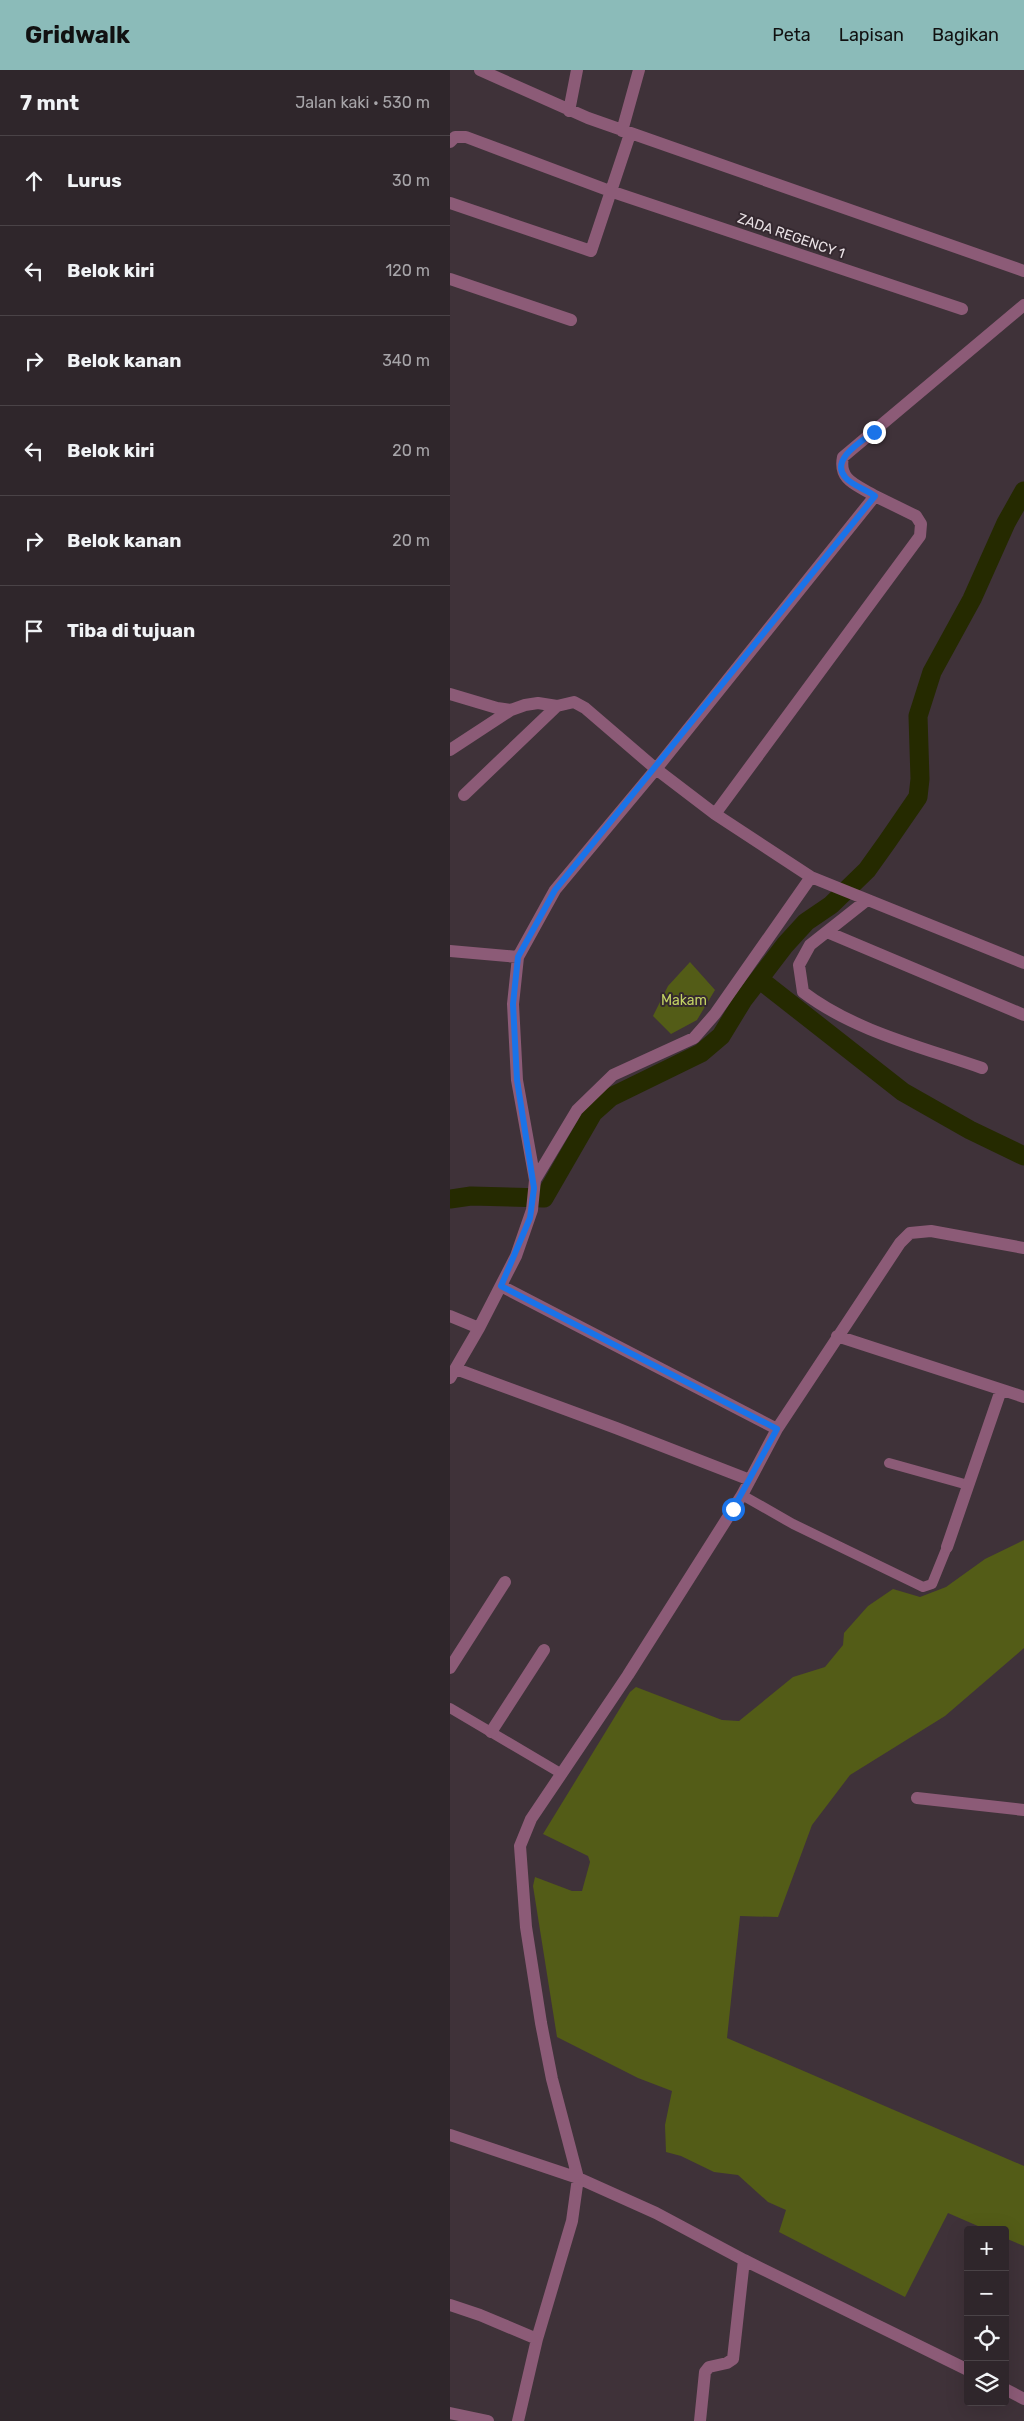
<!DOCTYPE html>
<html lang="id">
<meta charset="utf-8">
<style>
:root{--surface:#2f262b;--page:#372e33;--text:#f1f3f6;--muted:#a7a5a9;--line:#4a4347;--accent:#8bbbb9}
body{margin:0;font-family:Rubik,sans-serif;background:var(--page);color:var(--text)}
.controls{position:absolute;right:15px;bottom:15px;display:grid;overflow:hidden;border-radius:5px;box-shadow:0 5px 20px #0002}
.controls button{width:45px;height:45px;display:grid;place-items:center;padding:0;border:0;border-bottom:1px solid var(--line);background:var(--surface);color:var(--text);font:25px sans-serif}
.stop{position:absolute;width:15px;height:15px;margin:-11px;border:4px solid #1a73e8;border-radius:50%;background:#fff}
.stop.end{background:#1a73e8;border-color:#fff;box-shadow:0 1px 5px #0008}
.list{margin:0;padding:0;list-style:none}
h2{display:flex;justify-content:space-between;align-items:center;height:65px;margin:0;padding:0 20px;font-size:21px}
h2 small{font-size:16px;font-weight:400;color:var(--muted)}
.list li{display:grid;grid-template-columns:32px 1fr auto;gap:15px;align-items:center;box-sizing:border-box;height:90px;padding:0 20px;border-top:1px solid var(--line)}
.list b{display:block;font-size:19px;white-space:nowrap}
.list em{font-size:16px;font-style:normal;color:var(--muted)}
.icon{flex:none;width:28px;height:28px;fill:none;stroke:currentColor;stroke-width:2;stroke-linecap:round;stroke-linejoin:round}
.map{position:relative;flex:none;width:574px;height:2351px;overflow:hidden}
header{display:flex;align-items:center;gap:30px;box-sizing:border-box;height:70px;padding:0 25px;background:var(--accent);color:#111}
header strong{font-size:24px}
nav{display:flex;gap:28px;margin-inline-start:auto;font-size:18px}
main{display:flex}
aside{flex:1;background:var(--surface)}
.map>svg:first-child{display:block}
.green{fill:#535c17}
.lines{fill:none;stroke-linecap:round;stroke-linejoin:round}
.canal{stroke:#252a00;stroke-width:19}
.service{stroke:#8c5b77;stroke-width:10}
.minor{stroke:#8c5b77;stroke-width:12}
.route{stroke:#1a73e8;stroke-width:6}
.labels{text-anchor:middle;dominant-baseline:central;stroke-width:4;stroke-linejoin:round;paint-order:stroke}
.street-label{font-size:14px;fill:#e8e0e4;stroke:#34282f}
.park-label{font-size:14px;fill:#c3d364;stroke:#34282f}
</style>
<header>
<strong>Gridwalk</strong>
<nav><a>Peta</a><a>Lapisan</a><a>Bagikan</a></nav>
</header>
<main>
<aside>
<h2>7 mnt<small>Jalan kaki · 530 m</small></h2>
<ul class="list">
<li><svg class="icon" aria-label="ahead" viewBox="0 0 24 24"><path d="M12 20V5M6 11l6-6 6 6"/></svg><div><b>Lurus</b></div><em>30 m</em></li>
<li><svg class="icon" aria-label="left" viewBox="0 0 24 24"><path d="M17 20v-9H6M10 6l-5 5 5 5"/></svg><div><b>Belok kiri</b></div><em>120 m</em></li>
<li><svg class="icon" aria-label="right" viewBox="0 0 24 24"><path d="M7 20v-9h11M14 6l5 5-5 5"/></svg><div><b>Belok kanan</b></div><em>340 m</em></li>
<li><svg class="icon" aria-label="left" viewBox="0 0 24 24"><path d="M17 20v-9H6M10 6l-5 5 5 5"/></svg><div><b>Belok kiri</b></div><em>20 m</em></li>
<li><svg class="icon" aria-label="right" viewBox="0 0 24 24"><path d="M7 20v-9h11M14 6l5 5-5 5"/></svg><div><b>Belok kanan</b></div><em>20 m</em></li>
<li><svg class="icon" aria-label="arrive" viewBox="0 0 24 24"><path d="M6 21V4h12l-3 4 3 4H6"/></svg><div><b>Tiba di tujuan</b></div></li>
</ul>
</aside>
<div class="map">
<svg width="574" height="2351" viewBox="0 0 574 2351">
<rect width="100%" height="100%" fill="#3f3239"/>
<path class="green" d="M240,892L265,920L247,950L221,964L203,946L218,916Z
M574,1470V1578L495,1646L400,1705L362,1755L328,1847L290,1846L277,1968L574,2096V2176L555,2168V2160H537L498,2143L455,2227L329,2162L336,2140L318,2132L288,2105L264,2102L231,2086L216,2082L215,2055L222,2021L188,2008L107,1967L83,1816L85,1807L122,1821H132L140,1792L138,1786L93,1764L180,1622L186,1617L272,1650L289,1651L343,1607L375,1597L393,1575L394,1563L418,1536L443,1519L470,1527L496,1517L535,1489Z"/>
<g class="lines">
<path class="canal" d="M309,909L453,1022L520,1060L574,1086
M0,1129L21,1126L94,1128L143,1043L161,1027L251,983L271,966L293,930L335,875L356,852L381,835L417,800L437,772L468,727L470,709L468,646L482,602L522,529L556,453L574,421"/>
<path class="service" d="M439,1393L518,1415
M292,1425L343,1454L473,1517L482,1514L497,1477
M0,1638L112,1704"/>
<path class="minor" d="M30,0L138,48L574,201
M119,41L127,0
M172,61L189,0
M0,72L5,67H16L160,121L512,239
M0,133L141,181L180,64
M0,209L121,250
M574,235L393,387C388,411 408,415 425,426L206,699L265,744L361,807L574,893
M0,624L47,638L61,640L75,635L88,633L107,636
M0,680L61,640
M265,744L470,466L471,454L466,446L425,426
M417,830L360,875L349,895L353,922C404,961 472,977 532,998
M377,862L574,945
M0,881L68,887
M85,1110L127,1040L163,1005L244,968L265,944L361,807
M51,1216L327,1359
M0,1246L29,1258
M387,1266L574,1327
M6,1299L166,1358L300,1410
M0,1308L29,1258L66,1186L82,1140L85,1110L67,1010L63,934L68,887L105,820L206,699L135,638L124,632L107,636L14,725
M497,1477L551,1320
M0,1598L55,1512
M41,1662L94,1580
M467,1728L574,1740
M0,2065L128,2108L206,2143L294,2190L518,2300
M0,2235L30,2245L87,2269
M555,2319L574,2329
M0,2343L38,2351
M68,2351L87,2269L122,2151L128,2108L102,2009L91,1953L76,1857L70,1776L81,1749L178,1605L292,1425L327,1359L450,1173L460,1163L481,1161L574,1178
M250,2351L255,2302L259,2297L277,2293L283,2289L294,2190"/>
</g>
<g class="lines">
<path class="route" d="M283,1439L327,1359L51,1216L80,1148L84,1118L67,1010L63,934L68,887L105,820L425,426C417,420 401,415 395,407C380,389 412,371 424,362"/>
</g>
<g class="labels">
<g class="street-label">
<text transform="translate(341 166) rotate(19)">ZADA REGENCY 1</text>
</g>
<g class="park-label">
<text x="234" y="930">Makam</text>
</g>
</g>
</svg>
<div class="controls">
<button>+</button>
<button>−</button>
<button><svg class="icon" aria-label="locate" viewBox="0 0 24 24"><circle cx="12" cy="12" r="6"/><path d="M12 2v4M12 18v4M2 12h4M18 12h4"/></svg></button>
<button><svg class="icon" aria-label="layers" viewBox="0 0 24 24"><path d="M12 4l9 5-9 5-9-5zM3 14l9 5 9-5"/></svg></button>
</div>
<div class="stop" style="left:283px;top:1439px"></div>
<div class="stop end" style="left:424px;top:362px"></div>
</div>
</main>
